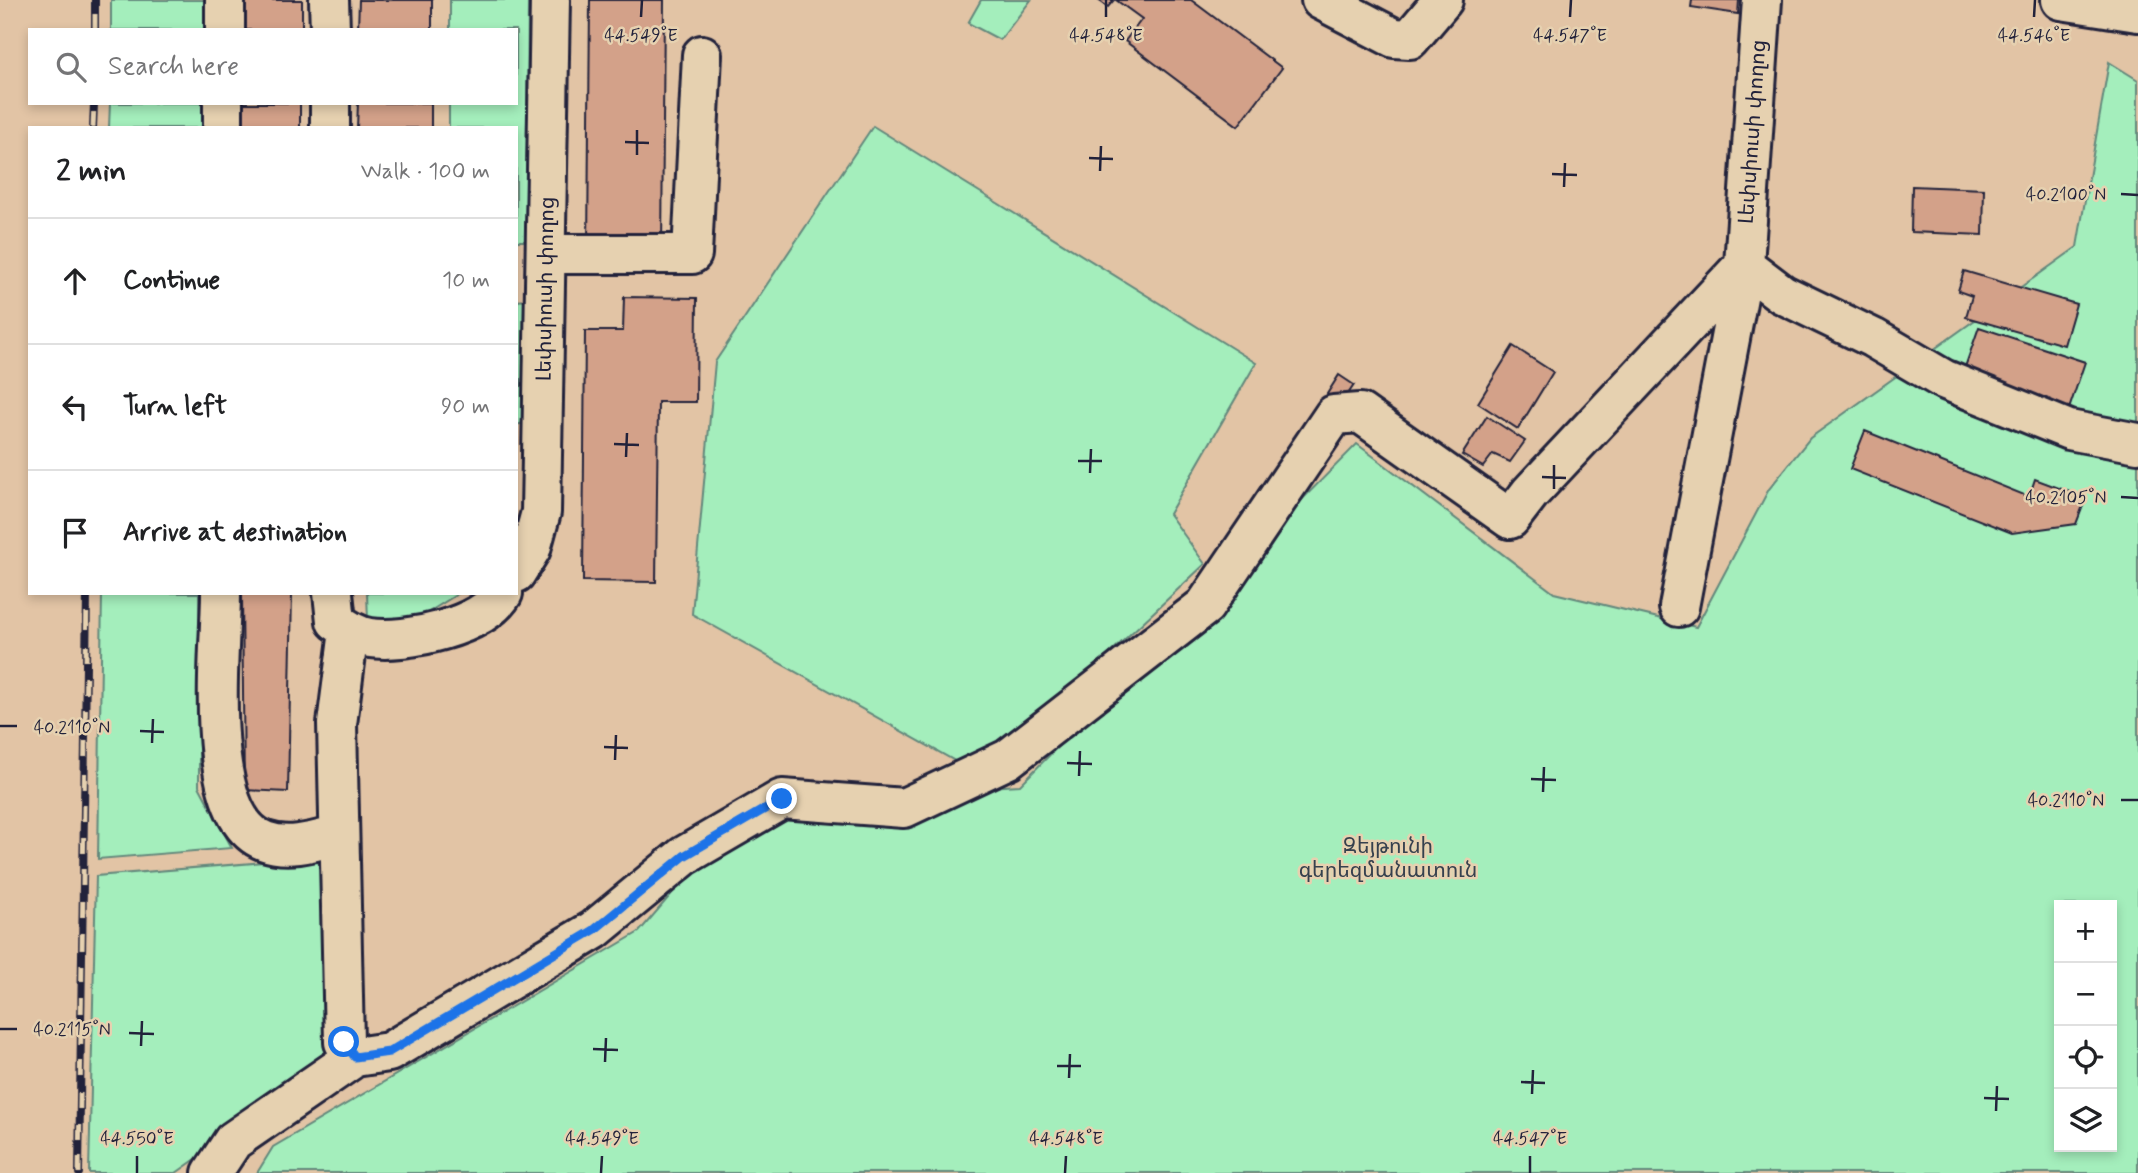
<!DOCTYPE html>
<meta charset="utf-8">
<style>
:root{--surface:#fff;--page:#f2f2f2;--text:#202124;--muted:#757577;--line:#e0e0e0}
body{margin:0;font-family:Mynerve,"Noto Sans Armenian",sans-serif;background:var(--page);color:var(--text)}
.controls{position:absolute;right:21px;bottom:21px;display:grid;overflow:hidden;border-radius:0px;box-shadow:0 4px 10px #0003}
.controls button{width:63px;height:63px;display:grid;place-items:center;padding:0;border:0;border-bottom:2px solid var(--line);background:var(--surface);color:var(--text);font:35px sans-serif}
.stop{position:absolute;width:21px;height:21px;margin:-16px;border:5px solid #1a73e8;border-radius:50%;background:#fff}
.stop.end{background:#1a73e8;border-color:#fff;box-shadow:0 2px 7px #0008}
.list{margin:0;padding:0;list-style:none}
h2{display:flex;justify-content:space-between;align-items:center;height:91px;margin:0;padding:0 28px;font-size:30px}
h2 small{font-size:23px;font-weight:400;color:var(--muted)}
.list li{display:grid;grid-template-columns:46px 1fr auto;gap:21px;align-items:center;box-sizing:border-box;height:126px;padding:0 28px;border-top:2px solid var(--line)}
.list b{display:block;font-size:26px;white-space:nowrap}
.list em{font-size:23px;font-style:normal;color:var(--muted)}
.icon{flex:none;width:38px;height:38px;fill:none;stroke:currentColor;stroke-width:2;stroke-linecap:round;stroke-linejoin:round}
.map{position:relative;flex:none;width:2138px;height:1173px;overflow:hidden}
.search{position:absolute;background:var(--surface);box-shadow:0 4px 10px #0003;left:28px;top:28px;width:490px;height:77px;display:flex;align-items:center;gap:18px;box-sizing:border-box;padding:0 24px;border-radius:0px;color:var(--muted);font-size:26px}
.panel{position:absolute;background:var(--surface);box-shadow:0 4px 10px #0003;left:28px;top:126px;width:490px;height:469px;border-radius:0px}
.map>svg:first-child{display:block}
.green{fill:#a4eebc;stroke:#63887c;stroke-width:2;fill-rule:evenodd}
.building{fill:#d3a189;stroke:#22223b;stroke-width:2}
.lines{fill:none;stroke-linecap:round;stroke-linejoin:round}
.minor-casing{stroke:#22223b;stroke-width:44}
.minor{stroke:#e6d1b0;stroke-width:38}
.rail-casing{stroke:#22223b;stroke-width:8}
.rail{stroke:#e6d1b0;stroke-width:5;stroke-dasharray:16;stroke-linecap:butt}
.route{stroke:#1a73e8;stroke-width:9}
.ticks{fill:none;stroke:#22223b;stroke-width:2.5}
.labels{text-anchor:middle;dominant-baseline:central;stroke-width:5;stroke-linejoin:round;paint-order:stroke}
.street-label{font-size:21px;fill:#22223b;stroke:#e6d1b0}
.park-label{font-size:21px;fill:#36414e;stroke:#e6d1b0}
.ticks-label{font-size:18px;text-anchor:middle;fill:#22223b;stroke:#e6d1b0;stroke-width:5;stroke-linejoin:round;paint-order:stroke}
</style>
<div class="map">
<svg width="2138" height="1173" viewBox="0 0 2138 1173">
<rect width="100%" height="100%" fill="#e2c4a5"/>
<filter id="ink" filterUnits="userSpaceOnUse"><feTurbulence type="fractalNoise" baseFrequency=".0143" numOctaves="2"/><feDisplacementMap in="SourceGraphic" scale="14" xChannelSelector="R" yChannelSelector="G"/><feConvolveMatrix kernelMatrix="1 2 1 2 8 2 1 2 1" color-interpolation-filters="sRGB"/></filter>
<g filter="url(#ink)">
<path class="green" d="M111,0H208L207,30H111Z
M450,0H528L526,241H516V128H449V103H516V30H450Z
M981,0H1031L1000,40L968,23Z
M2109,62L2138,80V1173H257L273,1147L639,932L751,801L1020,785L1357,444L1554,593L1696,627L1769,489L1810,438L2077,247ZM2059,905H2112V1147H2059Z
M110,103H206V128H109Z
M873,126L1256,363L1169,514L1205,564L980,775L692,614L715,362Z
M528,300L524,423L516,425V301Z
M102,593H199V786L232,848L98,859Z
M367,593H459L411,623L368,621Z
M326,857L335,1061L176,1173H89L96,876Z"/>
<path class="building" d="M242,0H302V30H241Z
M359,0H432V30H358Z
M590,0H664L662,252L588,251Z
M1098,0H1114L1108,7Z
M1116,0H1191L1282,68L1238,126L1125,41L1142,19Z
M1692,0H1739L1738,14L1691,7Z
M241,103H300V128H240Z
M358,103H431V128H357Z
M1912,186L1984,189L1983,235L1911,232Z
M1964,271L2076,304L2064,345L1966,317L1972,296L1958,291Z
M624,297L697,298L696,402H658L656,582L583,581L585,331H623Z
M1979,327L2085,362L2069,409L1963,373Z
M1513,346L1553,372L1518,429L1478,403Z
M1339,375L1354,385L1342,403L1327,394Z
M1487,416L1525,441L1510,462L1493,454L1483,467L1462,455Z
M1865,431L2029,497L2035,479L2086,498L2076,524L2012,533L1850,469Z
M242,593H292L288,792L244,790Z"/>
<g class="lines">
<g class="minor-casing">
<path id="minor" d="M329,0L330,30
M1321,0L1394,38L1410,39L1443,0
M2061,0L2138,12
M225,30V0
M330,103V128
M223,128V103
M546,254H692L702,55
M1744,265L1782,294L1873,338L1943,379L2069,430L2138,443
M516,573L531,549L541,512L550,0
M221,593C221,651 200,817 265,841C289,850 316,841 339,835
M333,593L336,621C346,629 357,636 370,638C406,643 483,627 503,593
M1679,607L1744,265L1762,0
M349,631L337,724L344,1042L355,1057
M212,1173L233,1141L355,1057L389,1052L594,930L684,856L782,799L904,808L1008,759L1205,606L1334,415L1360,413L1510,519L1530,493L1744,265"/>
</g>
<use href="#minor" class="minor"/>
<g class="rail-casing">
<path id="rail" d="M95,30V0
M93,128L94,103
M79,1173L87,593"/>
</g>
<use href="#rail" class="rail"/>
</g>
</g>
<g class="lines" filter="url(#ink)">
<path class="route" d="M344,1042L355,1057L389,1052L594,930L684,856L782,799"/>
</g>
<path class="ticks" d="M641,17L642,0M1106,17V0M1570,17L1571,0M2034,17L2035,0M625,142L649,143M637,155V130M1089,158L1113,159M1100,171L1101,146M1552,174L1577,175M1564,187L1565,163M2121,194L2138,195M614,444L639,445M626,457L627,433M1078,461H1102M1090,473L1091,449M1542,477L1566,478M1554,489V465M2121,497L2138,498M0,726H17M140,731L164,732M152,743L153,719M604,747L628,748M615,760L616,735M1067,763L1092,764M1079,776L1080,751M1531,779L1556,780M1543,792L1544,767M2121,800H2138M0,1029H17M129,1033L154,1034M141,1046L142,1021M593,1049L618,1050M605,1062L606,1038M1057,1066H1081M1069,1078L1070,1054M1521,1082L1545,1083M1532,1094L1533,1070M1984,1098L2009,1099M1996,1111L1997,1086M137,1173V1156M601,1173L602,1156M1065,1173L1066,1156M1530,1173V1156"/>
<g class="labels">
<g class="street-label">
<text transform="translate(1753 132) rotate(-86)">Լեփսիուսի փողոց</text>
<text transform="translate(546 289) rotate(-89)">Լեփսիուսի փողոց</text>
</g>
<g class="park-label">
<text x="1388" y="847">Զեյթունի<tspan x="1388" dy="24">գերեզմանատուն</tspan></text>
</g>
</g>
<g class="ticks-label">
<text x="641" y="41">44.549°E</text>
<text x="1106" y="41">44.548°E</text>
<text x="1570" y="41">44.547°E</text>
<text x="2034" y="41">44.546°E</text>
<text x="2066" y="200">40.2100°N</text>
<text x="2066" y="503">40.2105°N</text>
<text x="72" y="733">40.2110°N</text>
<text x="2066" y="806">40.2110°N</text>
<text x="72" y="1035">40.2115°N</text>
<text x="137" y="1144">44.550°E</text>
<text x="602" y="1144">44.549°E</text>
<text x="1066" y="1144">44.548°E</text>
<text x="1530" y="1144">44.547°E</text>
</g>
</svg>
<div class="controls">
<button>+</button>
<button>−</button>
<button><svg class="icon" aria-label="locate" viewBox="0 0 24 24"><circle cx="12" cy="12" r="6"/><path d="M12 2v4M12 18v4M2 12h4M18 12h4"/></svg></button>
<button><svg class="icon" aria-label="layers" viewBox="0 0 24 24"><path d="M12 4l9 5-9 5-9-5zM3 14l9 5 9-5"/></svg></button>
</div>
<div class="stop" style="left:344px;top:1042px"></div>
<div class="stop end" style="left:782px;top:799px"></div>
<div class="search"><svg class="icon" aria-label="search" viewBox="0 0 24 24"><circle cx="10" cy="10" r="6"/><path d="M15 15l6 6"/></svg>Search here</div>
<section class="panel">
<h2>2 min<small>Walk · 100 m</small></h2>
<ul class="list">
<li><svg class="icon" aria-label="ahead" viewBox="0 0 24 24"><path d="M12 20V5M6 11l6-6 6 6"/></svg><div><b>Continue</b></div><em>10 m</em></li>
<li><svg class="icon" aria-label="left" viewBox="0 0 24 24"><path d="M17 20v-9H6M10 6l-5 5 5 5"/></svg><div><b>Turn left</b></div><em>90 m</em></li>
<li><svg class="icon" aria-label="arrive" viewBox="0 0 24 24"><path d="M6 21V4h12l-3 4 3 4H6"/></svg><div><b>Arrive at destination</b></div></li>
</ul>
</section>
</div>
